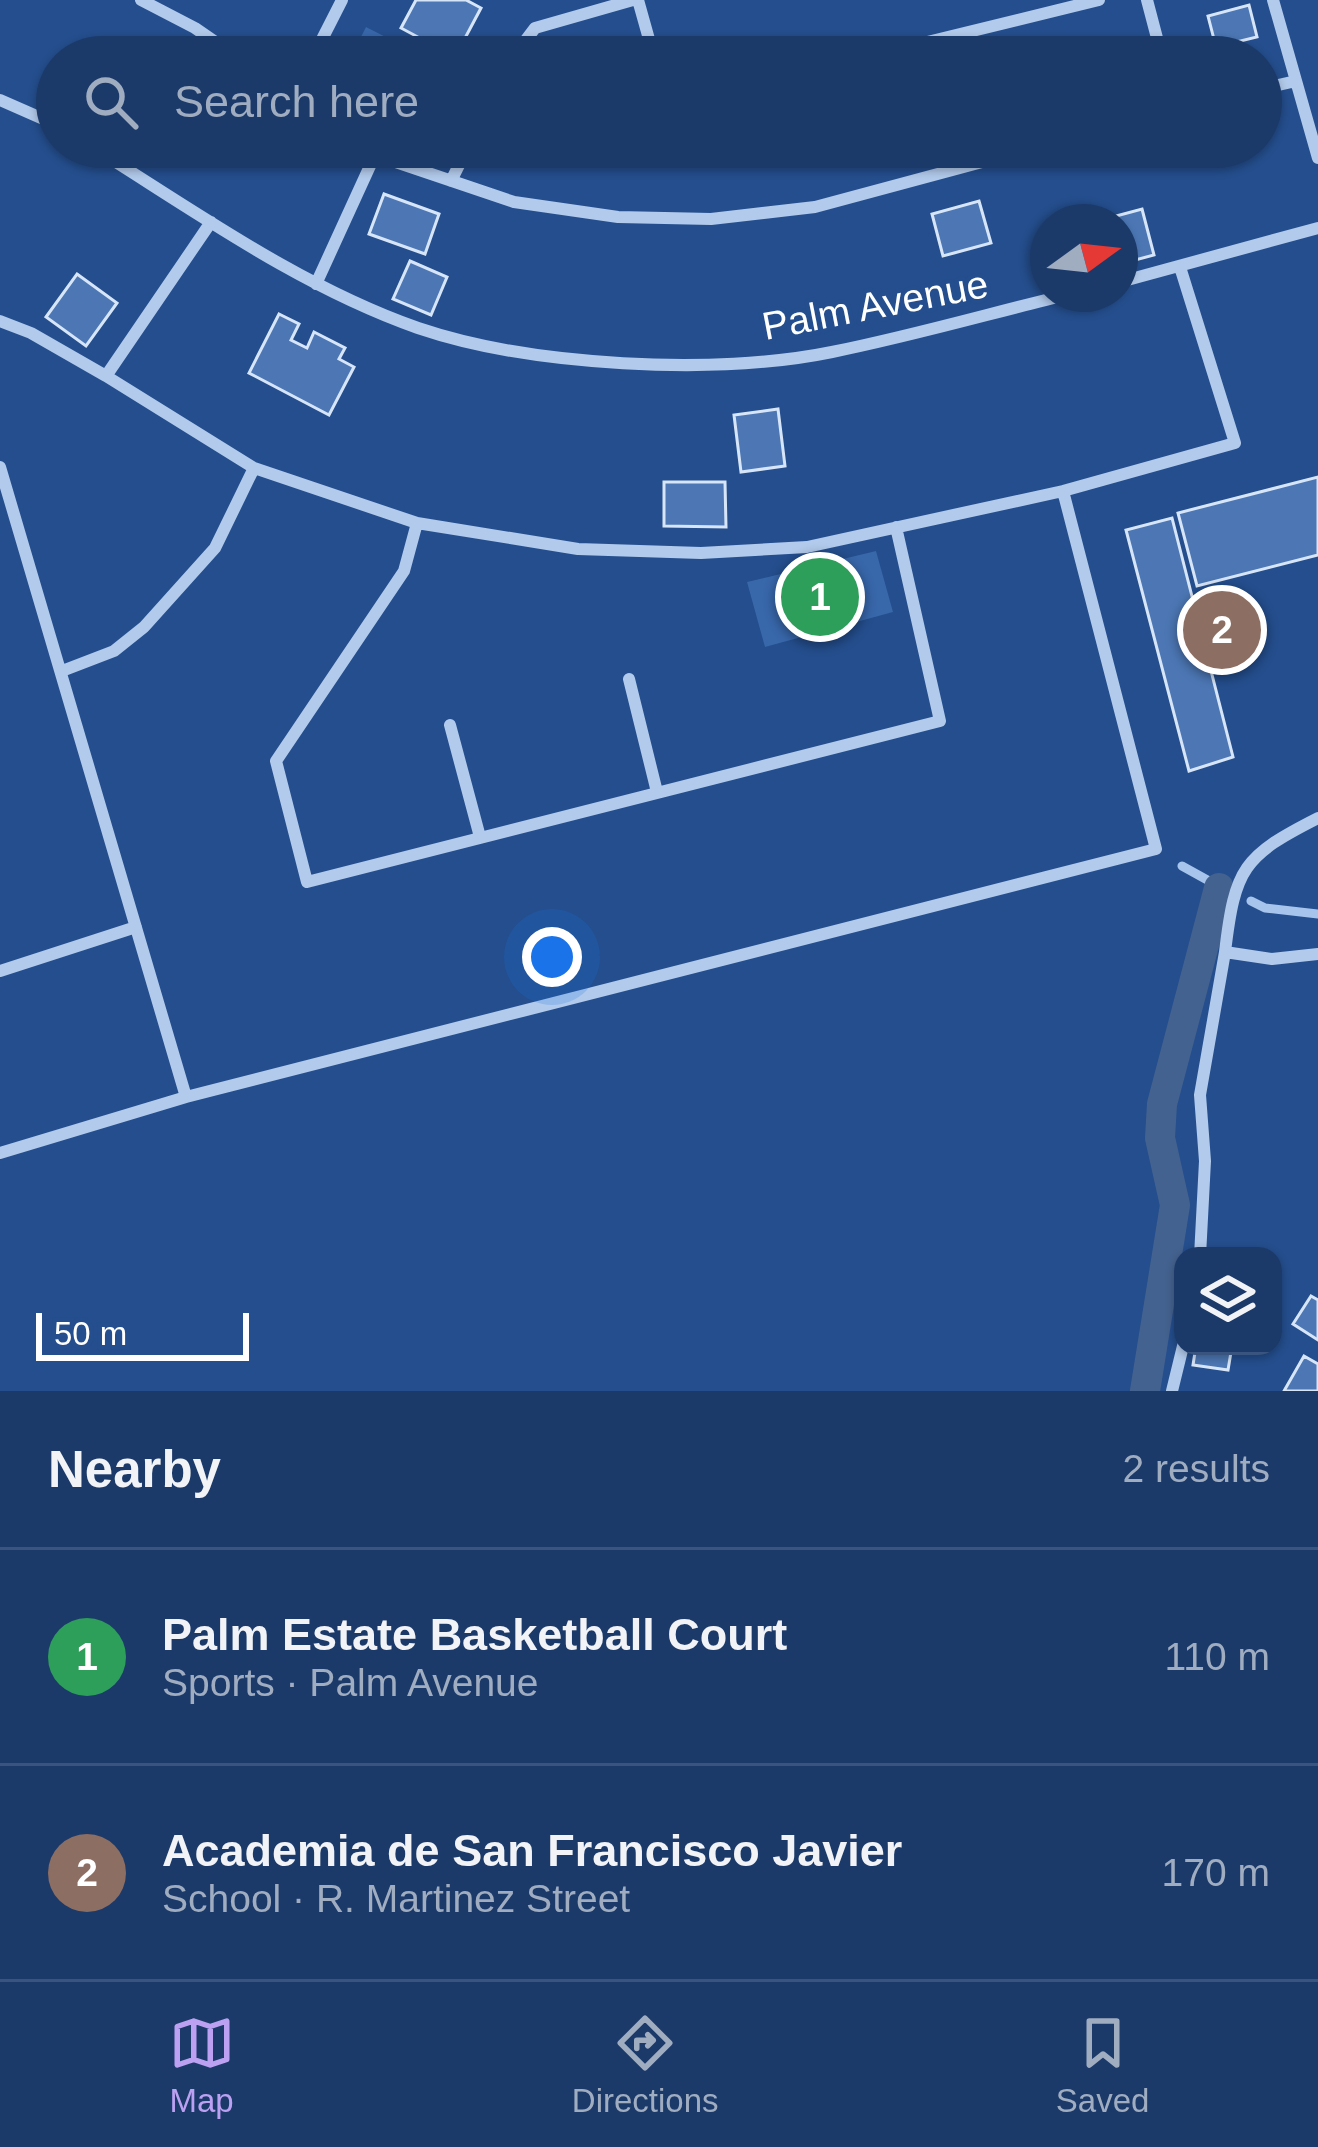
<!DOCTYPE html>
<meta charset="utf-8">
<style>
:root{--surface:#1b3a6a;--page:#284572;--text:#f1f3f6;--muted:#a0adc1;--line:#39547e;--accent:#bca0f2}
body{margin:0;font-family:Helvetica,sans-serif;background:var(--page);color:var(--text)}
.controls{position:absolute;right:36px;bottom:36px;display:grid;overflow:hidden;border-radius:24px;box-shadow:0 3px 9px #0004}
.controls button{width:108px;height:108px;display:grid;place-items:center;padding:0;border:0;border-bottom:3px solid var(--line);background:var(--surface);color:var(--text);font:60px sans-serif}
.compass{position:absolute;left:1030px;top:204px;width:108px;height:108px;border-radius:50%;background:var(--surface);box-shadow:0 3px 9px #0004;rotate:75deg}
.scale{position:absolute;left:36px;bottom:30px;width:213px;box-sizing:border-box;padding-left:12px;border:6px solid #fff;border-top:0;font-size:33px;line-height:42px;white-space:nowrap;color:#fff;-webkit-text-stroke:9px #244e8d;paint-order:stroke}
.you{position:absolute;left:552px;top:957px;width:42px;height:42px;margin:-30px;border:9px solid #fff;border-radius:50%;background:#1a73e8;box-shadow:0 0 0 18px #1a73e833}
.badge{display:grid;place-items:center;width:78px;height:78px;border-radius:50%;background:var(--accent);color:#fff;font-size:39px;font-weight:700}
.pin{position:absolute;translate:-50% -50%;border:6px solid #fff;box-shadow:0 3px 12px #0006}
.list{margin:0;padding:0;list-style:none}
h2{display:flex;justify-content:space-between;align-items:center;height:156px;margin:0;padding:0 48px;font-size:51px}
h2 small{font-size:39px;font-weight:400;color:var(--muted)}
.list li{display:grid;grid-template-columns:78px 1fr auto;gap:36px;align-items:center;box-sizing:border-box;height:216px;padding:0 48px;border-top:3px solid var(--line)}
.list b{display:block;font-size:45px;white-space:nowrap}
.list p{margin:0;font-size:39px;white-space:nowrap;color:var(--muted)}
.list em{font-size:39px;font-style:normal;color:var(--muted)}
.icon{flex:none;width:66px;height:66px;fill:none;stroke:currentColor;stroke-width:2;stroke-linecap:round;stroke-linejoin:round}
.map{position:relative;flex:none;width:1318px;height:1391px;overflow:hidden}
.search{position:absolute;background:var(--surface);box-shadow:0 3px 9px #0004;left:36px;right:36px;top:36px;height:132px;display:flex;align-items:center;gap:30px;box-sizing:border-box;padding:0 42px;border-radius:66px;color:var(--muted);font-size:45px}
.sheet{height:588px;background:var(--surface)}
nav{display:flex;justify-content:space-around;align-items:center;box-sizing:border-box;height:168px;border-top:3px solid var(--line);background:var(--surface);font-size:33px;color:var(--muted)}
nav a{display:grid;justify-items:center;gap:6px}
nav .on{color:var(--accent)}
.map>svg:first-child{display:block}
.green{fill:#3867aa}
.lines{fill:none;stroke-linecap:round;stroke-linejoin:round}
.stream{stroke:#a7c4ec;stroke-width:9}
.canal{stroke:#44628f;stroke-width:30}
.building{fill:#4c77b4;stroke:#d7e5f8;stroke-width:3}
.minor{stroke:#b2caeb;stroke-width:12}
.labels{text-anchor:middle;dominant-baseline:central;stroke-width:9;stroke-linejoin:round;paint-order:stroke}
.street-label{font-size:39px;fill:#fff;stroke:#244e8d}
</style>
<div class="map">
<svg width="1318" height="1391" viewBox="0 0 1318 1391">
<rect width="100%" height="100%" fill="#244e8d"/>
<path class="green" d="M366,27L425,57H351Z
M876,551L893,612L765,647L747,582Z"/>
<g class="lines">
<path class="stream" d="M1182,866L1229,892
M1251,901L1265,908L1318,914"/>
<path class="canal" d="M1145,1391L1175,1205L1160,1138L1162,1104L1219,888"/>
</g>
<path class="building" d="M416,0H466L481,8L455,57L401,28Z
M1249,5L1257,37L1216,47L1208,16Z
M384,194L439,214L425,254L369,234Z
M979,201L991,243L943,256L932,214Z
M1142,209L1154,255L1120,264V222L1105,219Z
M410,261L447,277L431,315L393,299Z
M77,274L117,303L86,346L46,317Z
M279,314L299,324L291,340L307,348L314,332L345,348L339,359L354,367L329,415L249,373Z
M778,409L785,466L741,472L734,415Z
M1318,477V555L1197,586L1178,513Z
M664,482H725L726,527L664,526Z
M1172,518L1233,757L1189,771L1126,530Z
M1311,1296L1318,1300V1340L1293,1324Z
M1196,1346H1232L1228,1370L1193,1365Z
M1304,1356L1318,1364V1391H1284Z"/>
<g class="lines">
<path class="minor" d="M141,0L195,28L237,57
M638,0L654,57
M1147,0L1162,57
M1273,0L1318,158
M313,57L342,0
M513,57L535,28L633,0
M866,57L1099,0
M1261,89L1296,81
M0,100L57,125
M92,147C196,212 301,287 418,328C530,366 715,376 832,352C912,336 991,313 1070,294
M363,147L375,155L514,202L618,217L711,219L815,207L1038,147
M451,181L468,147
M1120,282L1318,228
M316,284L375,155
M0,321L31,333L106,376L254,468L417,523L578,549L701,553L807,547L1063,491L1235,443L1180,267
M106,376L211,222
M0,467L186,1097
M417,523L404,571L276,761L307,882L940,721L896,527
M62,671L114,651L144,627L215,548L254,468
M629,679L657,792
M450,725L480,837
M1225,952C1235,868 1243,856 1318,818
M0,971L136,927
M0,1153L186,1097L1156,849L1063,491
M1200,1256L1205,1161L1200,1095L1225,952L1272,959L1318,954
M1172,1391L1183,1346"/>
</g>
<g class="labels">
<g class="street-label">
<text transform="translate(875 305) rotate(-11)">Palm Avenue</text>
</g>
</g>
</svg>
<div class="controls">
<button><svg class="icon" aria-label="layers" viewBox="0 0 24 24"><path d="M12 4l9 5-9 5-9-5zM3 14l9 5 9-5"/></svg></button>
</div>
<svg class="compass" viewBox="-18 -18 36 36"><path d="M0-13l5 13h-10z" fill="#e53935"/><path d="M0 13l5-13h-10z" fill="#a0adc1"/></svg>
<div class="scale">50 m</div>
<div class="you"></div>
<div class="pin badge" style="left:820px;top:597px;background:#2e9e5b">1</div>
<div class="pin badge" style="left:1222px;top:630px;background:#8d6e63">2</div>
<div class="search"><svg class="icon" aria-label="search" viewBox="0 0 24 24"><circle cx="10" cy="10" r="6"/><path d="M15 15l6 6"/></svg>Search here</div>
</div>
<section class="sheet">
<h2>Nearby<small>2 results</small></h2>
<ul class="list">
<li><span class="badge" style="background:#2e9e5b">1</span><div><b>Palm Estate Basketball Court</b><p>Sports · Palm Avenue</p></div><em>110 m</em></li>
<li><span class="badge" style="background:#8d6e63">2</span><div><b>Academia de San Francisco Javier</b><p>School · R. Martinez Street</p></div><em>170 m</em></li>
</ul>
</section>
<nav>
<a class="on"><svg class="icon" aria-label="map" viewBox="0 0 24 24"><path d="M3 6l6-2 6 2 6-2v14l-6 2-6-2-6 2zM9 4v14M15 6v14"/></svg>Map</a>
<a><svg class="icon" aria-label="directions" viewBox="0 0 24 24"><path d="M12 3l9 9-9 9-9-9zM9 14v-3h6M13 9l2 2-2 2"/></svg>Directions</a>
<a><svg class="icon" aria-label="saved" viewBox="0 0 24 24"><path d="M7 4h10v16l-5-4-5 4z"/></svg>Saved</a>
</nav>
